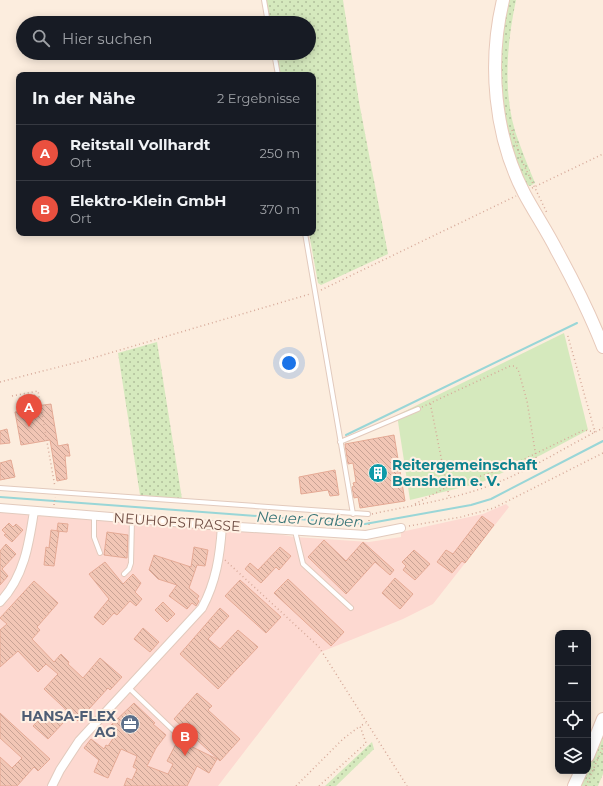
<!DOCTYPE html>
<html lang="de">
<meta charset="utf-8">
<style>
:root{--surface:#171b24;--page:#20242c;--text:#f1f3f6;--muted:#9ea1a6;--line:#363941;--accent:#ea503f}
body{margin:0;font-family:Montserrat,sans-serif;background:var(--page);color:var(--text)}
.controls{position:absolute;right:12px;bottom:12px;display:grid;overflow:hidden;border-radius:8px;box-shadow:0 2px 10px #0003}
.controls button{width:36px;height:36px;display:grid;place-items:center;padding:0;border:0;border-bottom:1px solid var(--line);background:var(--surface);color:var(--text);font:20px sans-serif}
.you{position:absolute;left:289px;top:363px;width:14px;height:14px;margin:-10px;border:3px solid #fff;border-radius:50%;background:#1a73e8;box-shadow:0 0 0 6px #1a73e833}
.badge{display:grid;place-items:center;width:26px;height:26px;border-radius:50%;background:var(--accent);color:#fff;font-size:13px;font-weight:700}
.pin{position:absolute;translate:-50% -33px;filter:drop-shadow(0 1px 2px #0008)}
.pin::after{content:'';position:absolute;top:21px;width:14px;height:12px;background:inherit;clip-path:polygon(0 0,100% 0,50% 100%)}
.list{margin:0;padding:0;list-style:none}
h2{display:flex;justify-content:space-between;align-items:center;height:52px;margin:0;padding:0 16px;font-size:17px}
h2 small{font-size:13px;font-weight:400;color:var(--muted)}
.list li{display:grid;grid-template-columns:26px 1fr auto;gap:12px;align-items:center;box-sizing:border-box;height:56px;padding:0 16px;border-top:1px solid var(--line)}
.list b{display:block;font-size:15px;white-space:nowrap}
.list p{margin:0;font-size:13px;white-space:nowrap;color:var(--muted)}
.list em{font-size:13px;font-style:normal;color:var(--muted)}
.icon{flex:none;width:22px;height:22px;fill:none;stroke:currentColor;stroke-width:2;stroke-linecap:round;stroke-linejoin:round}
.map{position:relative;flex:none;width:603px;height:786px;overflow:hidden}
.search{position:absolute;background:var(--surface);box-shadow:0 2px 10px #0003;left:16px;top:16px;width:300px;height:44px;display:flex;align-items:center;gap:10px;box-sizing:border-box;padding:0 14px;border-radius:22px;color:var(--muted);font-size:15px}
.panel{position:absolute;background:var(--surface);box-shadow:0 2px 10px #0003;left:16px;top:72px;width:300px;height:164px;border-radius:8px}
.map>svg:first-child{display:block}
.commercial{fill:#fdd9d1}
.green{fill:url(#green-dots)}
.pitch{fill:#d5e9bd}
.lines{fill:none;stroke-linecap:round;stroke-linejoin:round}
.stream{stroke:#99d6d7;stroke-width:2}
.building{fill:url(#building-back-hatch);stroke:#e5aa95}
.lane-casing{stroke:#e2cabd;stroke-width:6}
.street-casing{stroke:#e2cabd;stroke-width:10}
.secondary-casing{stroke:#e7c9ba;stroke-width:14}
.path{stroke:#d6a999;stroke-width:1.5;stroke-dasharray:1 3;stroke-linecap:butt}
.lane{stroke:#fff;stroke-width:4}
.street{stroke:#fff;stroke-width:8}
.secondary{stroke:#fff;stroke-width:12}
.labels{text-anchor:middle;dominant-baseline:central;stroke-width:4;stroke-linejoin:round;paint-order:stroke}
.culture-label{font-size:14px;font-weight:bold;fill:#0d838f;stroke:#fff1e4;text-anchor:start}
.street-label{font-size:14px;fill:#725046;stroke:#fff1e4}
.service-label{font-size:14px;font-weight:bold;fill:#4e5e75;stroke:#fff1e4;text-anchor:end}
.water-label{font-size:15px;font-style:italic;fill:#3a7678;stroke:#fff1e4}
</style>
<div class="map">
<svg width="603" height="786" viewBox="0 0 603 786">
<defs>
<pattern id="green-dots" width="8" height="8" patternUnits="userSpaceOnUse"><rect width="8" height="8" fill="#d5e9bd"/><path d="M2 2h.1M6 6h.1" fill="none" stroke="#b1bf9b" stroke-width="1.8" stroke-linecap="round"/></pattern>
<pattern id="building-back-hatch" width="6" height="6" patternUnits="userSpaceOnUse"><rect width="6" height="6" fill="#f2c6b5"/><path d="M-1 5l2 2M0 0l6 6M5-1l2 2" fill="none" stroke="#c8a395"/></pattern>
</defs>
<rect width="100%" height="100%" fill="#fcedde"/>
<path class="commercial" d="M506,504L509,507L433,604L403,619L321,652L218,786H0V511L228,526L295,537L369,542L401,537V532L483,514Z"/>
<path class="green" d="M266,0H343L359,102L388,254L321,285L318,283L309,233H313V75H280L276,53H309V23H270Z
M507,0H516C507,42 503,90 515,131C521,149 528,166 535,183L530,186L524,184L512,154L500,96L503,18Z
M157,342L182,499L140,495L118,353Z
M603,730V774L598,786H578L586,771H588V766Z
M372,742L374,749L336,786H325Z"/>
<path class="pitch" d="M564,333L588,430L541,455L480,483L410,500L397,415Z"/>
<g class="lines">
<path class="stream" d="M346,435L577,323
M0,497L365,524L471,505L491,499L603,441"/>
</g>
<path class="building" d="M35,395L36,406L51,404L58,446L68,444L70,456H65L67,479L57,481L50,440L21,445L15,412L21,411L19,398Z
M7,429L10,443L0,444V431Z
M394,435L405,501L360,508L358,497L354,498L352,487L354,486L353,483L356,482L353,463L348,464L345,444Z
M11,460L15,477L0,480V463Z
M335,470L339,495L330,496L328,490L301,494L299,477Z
M482,516L494,525L465,563L462,561L452,573L437,562L446,550L453,554Z
M9,523L13,527L16,524L23,530L12,542L4,535L6,534L2,530Z
M58,523L68,524L67,532L57,531Z
M51,530L59,531L54,566L44,565L46,547L49,548Z
M107,532L128,535L127,558L104,555Z
M324,540L346,561L363,542L394,570L390,575L375,562L346,594L308,557Z
M6,544L16,554L2,569L8,576L0,585V551Z
M194,547L208,550L205,566L197,565L189,588L199,596L197,599L199,601L196,606L192,603L187,609L169,596L177,585L158,579L149,570L154,555L191,567Z
M280,547L291,556L279,570L276,567L261,583L245,569L250,563L258,570Z
M414,550L430,564L415,580L403,570L406,566L402,562Z
M105,562L123,584L133,574L141,583L135,592L142,599L136,606L130,601L117,615L114,613L103,625L94,617L109,599L89,574Z
M395,578L413,594L400,609L382,593Z
M288,579L344,632L331,646L274,593Z
M240,580L281,617L266,633L225,596Z
M34,581L58,603L37,627L40,630L32,639L54,662L61,654L69,662L68,664L83,678L100,658L122,677L110,690L108,688L78,721L44,689L58,674L46,664L38,672L18,651L0,667V630L7,624L0,618Z
M163,602L175,614L167,622L155,610Z
M220,608L229,616L208,639L220,649L238,630L258,647L218,689L180,654Z
M143,628L159,642L150,652L134,639Z
M197,693L212,706L208,710L240,739L220,761L174,719Z
M134,703L155,723L153,724L166,735L156,748L147,766L168,774L173,764L167,761L178,740L217,759L209,773L197,766L187,786H124L127,778L132,780L137,769L133,767L137,756L121,749L108,778L94,772L99,760L84,748L91,739L104,749L106,745L108,746L116,734L108,728Z
M0,713L50,759L38,771L34,767L17,786H0V757L12,768L22,758L0,738Z
M44,714L49,719L54,714L64,722L48,739L33,726Z"/>
<g class="lines">
<g class="lane-casing">
<path id="lane" d="M264,0L268,23
M274,53L278,75
M305,233L353,514
M340,442L418,409
M0,488L368,514
M94,516V537L100,553
M295,531L303,564L351,608
M124,574L129,569L131,563L132,519
M128,687L175,732"/>
</g>
<g class="street-casing">
<path id="street" d="M0,508L222,526L366,535L401,528
M0,602C24,577 29,544 34,511
M52,786L60,770L79,741L202,608C216,582 220,556 222,526"/>
</g>
<g class="secondary-casing">
<path id="secondary" d="M503,0C488,63 494,135 524,193C534,212 547,231 557,251C574,282 590,314 603,347
M588,756L603,719
M574,786L581,771"/>
</g>
<path class="path" d="M512,130L521,159L547,213
M532,188L603,154
M321,290L516,196
M0,382L86,360L310,294
M12,396L38,391L55,487
M422,407L510,366H514L518,369L527,401L537,463
M449,496L447,487L506,468L584,430L595,432L567,333
M415,504L447,487L430,402
M54,505L55,497
M372,514C408,506 445,501 480,489C523,475 563,448 603,428
M369,520V528
M409,526L461,517L494,508L603,453
M225,560L319,647L407,786
M296,786L343,739L360,726
M319,786L366,743L360,726L366,723
M586,786L603,747"/>
<use href="#lane" class="lane"/>
<use href="#street" class="street"/>
<use href="#secondary" class="secondary"/>
</g>
<defs>
<g id="building-disc" transform="scale(1)"><circle r="9.5" fill="#0f9aa8" stroke="#fff1e4"/><path d="M-4-6H4V6H1V3H-1V6H-4ZM-2.5-4.3h1.7v1.8h-1.7ZM.8-4.3h1.7v1.8H.8ZM-2.5-1h1.7V.8h-1.7ZM.8-1h1.7V.8H.8Z" fill="#fff"/></g>
<g id="office-disc" transform="scale(1)"><circle r="9.5" fill="#5c6f8a" stroke="#fff1e4"/><path d="M-6-3h4V-5.5h4V-3h4V5H-6ZM-1-4.5V-3h2v-1.5ZM-6 0V1H6V0Z" fill="#fff"/></g>
</defs>
<g fill-rule="evenodd">
<use href="#building-disc" x="378" y="473"/>
<use href="#office-disc" x="130" y="724"/>
</g>
<g class="labels">
<g class="culture-label">
<text x="392" y="465">Reitergemeinschaft<tspan x="392" dy="16">Bensheim e. V.</tspan></text>
</g>
<g class="street-label">
<text transform="translate(177 522) rotate(4)">NEUHOFSTRASSE</text>
</g>
<g class="service-label">
<text x="116" y="716">HANSA-FLEX<tspan x="116" dy="16">AG</tspan></text>
</g>
<g class="water-label">
<text transform="translate(310 519) rotate(3)">Neuer Graben</text>
</g>
</g>
</svg>
<div class="controls">
<button>+</button>
<button>−</button>
<button><svg class="icon" aria-label="locate" viewBox="0 0 24 24"><circle cx="12" cy="12" r="6"/><path d="M12 2v4M12 18v4M2 12h4M18 12h4"/></svg></button>
<button><svg class="icon" aria-label="layers" viewBox="0 0 24 24"><path d="M12 4l9 5-9 5-9-5zM3 14l9 5 9-5"/></svg></button>
</div>
<div class="you"></div>
<div class="pin badge" style="left:29px;top:427px">A</div>
<div class="pin badge" style="left:185px;top:756px">B</div>
<div class="search"><svg class="icon" aria-label="search" viewBox="0 0 24 24"><circle cx="10" cy="10" r="6"/><path d="M15 15l6 6"/></svg>Hier suchen</div>
<section class="panel">
<h2>In der Nähe<small>2 Ergebnisse</small></h2>
<ul class="list">
<li><span class="badge">A</span><div><b>Reitstall Vollhardt</b><p>Ort</p></div><em>250 m</em></li>
<li><span class="badge">B</span><div><b>Elektro-Klein GmbH</b><p>Ort</p></div><em>370 m</em></li>
</ul>
</section>
</div>
